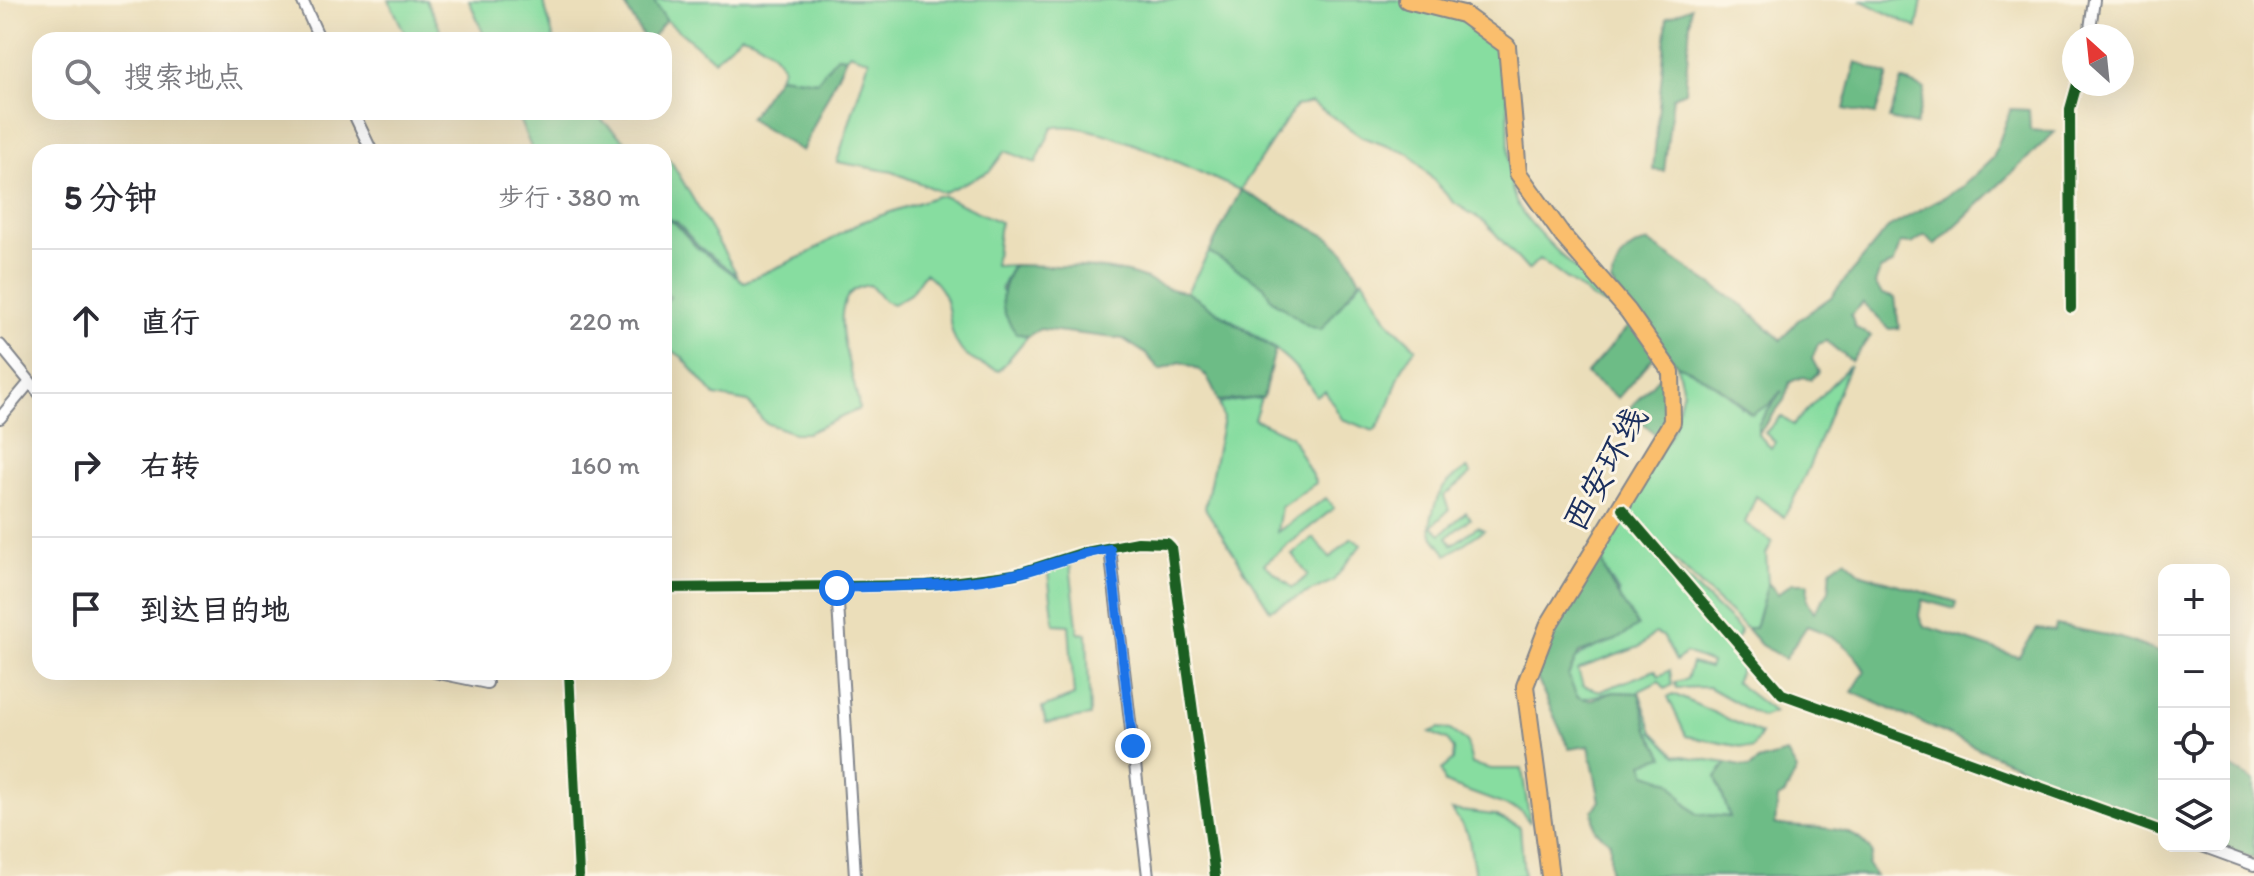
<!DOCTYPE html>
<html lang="zh">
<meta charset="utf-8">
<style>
:root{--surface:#fff;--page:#f2f2f3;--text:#2b2b33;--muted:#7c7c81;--line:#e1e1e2}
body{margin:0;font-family:Itim,"LXGW WenKai TC",sans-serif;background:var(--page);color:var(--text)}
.controls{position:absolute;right:24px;bottom:24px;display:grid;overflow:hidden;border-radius:16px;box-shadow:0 8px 32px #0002}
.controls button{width:72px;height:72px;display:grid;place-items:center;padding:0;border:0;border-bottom:2px solid var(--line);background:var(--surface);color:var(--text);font:40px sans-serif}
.compass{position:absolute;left:2062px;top:24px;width:72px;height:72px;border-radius:50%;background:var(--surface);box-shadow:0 8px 32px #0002;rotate:333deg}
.stop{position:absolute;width:24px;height:24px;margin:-18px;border:6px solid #1a73e8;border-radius:50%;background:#fff}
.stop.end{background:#1a73e8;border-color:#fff;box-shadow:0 2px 8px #0008}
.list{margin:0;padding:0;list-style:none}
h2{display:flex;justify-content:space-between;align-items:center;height:104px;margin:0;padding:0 32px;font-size:34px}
h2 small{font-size:26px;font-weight:400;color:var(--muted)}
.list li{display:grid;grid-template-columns:52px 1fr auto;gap:24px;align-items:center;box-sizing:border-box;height:144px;padding:0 32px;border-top:2px solid var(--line)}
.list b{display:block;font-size:30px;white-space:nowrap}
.list em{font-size:26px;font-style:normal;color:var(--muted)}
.icon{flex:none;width:44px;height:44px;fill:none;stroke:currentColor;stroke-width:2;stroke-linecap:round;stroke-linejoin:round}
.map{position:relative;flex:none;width:2254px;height:876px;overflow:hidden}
.search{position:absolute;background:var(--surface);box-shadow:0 8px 32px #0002;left:32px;top:32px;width:640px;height:88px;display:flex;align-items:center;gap:20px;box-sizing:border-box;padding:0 28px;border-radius:24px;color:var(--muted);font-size:30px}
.panel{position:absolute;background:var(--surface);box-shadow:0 8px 32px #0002;left:32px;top:144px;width:640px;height:536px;border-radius:24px}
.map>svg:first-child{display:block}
.green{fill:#87dda0;stroke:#51867f;stroke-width:2}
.forest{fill:#6dbc86;stroke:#447672;stroke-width:2}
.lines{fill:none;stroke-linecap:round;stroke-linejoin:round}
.minor-casing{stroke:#83868c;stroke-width:14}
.primary-casing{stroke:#83868c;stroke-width:20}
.minor{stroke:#fff;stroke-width:10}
.primary{stroke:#fabe6d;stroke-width:16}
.cycleway-casing{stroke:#fcf5e5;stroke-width:15}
.cycleway{stroke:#1b5e20;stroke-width:10}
.route{stroke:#1a73e8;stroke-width:10}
.labels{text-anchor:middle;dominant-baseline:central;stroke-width:6;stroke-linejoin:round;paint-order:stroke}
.street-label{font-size:34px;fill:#1b2f5e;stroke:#fcf5e5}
</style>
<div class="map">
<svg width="2254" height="876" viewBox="0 0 2254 876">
<rect width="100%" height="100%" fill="#fcf5e5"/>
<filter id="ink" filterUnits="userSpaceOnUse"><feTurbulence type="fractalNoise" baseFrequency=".0125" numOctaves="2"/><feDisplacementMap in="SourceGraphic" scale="16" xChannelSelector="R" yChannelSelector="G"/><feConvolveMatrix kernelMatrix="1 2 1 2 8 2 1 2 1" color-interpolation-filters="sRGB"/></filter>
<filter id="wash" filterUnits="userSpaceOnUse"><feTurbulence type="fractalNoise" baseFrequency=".006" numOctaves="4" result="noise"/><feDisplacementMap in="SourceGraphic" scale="32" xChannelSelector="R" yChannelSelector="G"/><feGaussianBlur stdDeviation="1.8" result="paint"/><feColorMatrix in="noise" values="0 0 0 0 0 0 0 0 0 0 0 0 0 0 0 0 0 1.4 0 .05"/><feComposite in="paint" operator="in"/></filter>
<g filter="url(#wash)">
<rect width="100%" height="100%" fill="#ebdeba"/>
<path class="green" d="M389,0H426L446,40H408Z
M469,0H543L554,40H486Z
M653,0H1403C1428,9 1463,16 1483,31C1523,60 1500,151 1514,196C1522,226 1602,291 1627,316L1595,300L1539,259L1528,270L1486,223L1453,202L1410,154L1362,137L1311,102L1295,107L1240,190C1199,173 1091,117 1052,128L1036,163L1005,151L990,171L943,193L893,172L837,162L869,60L850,53L846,57L837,56L817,81L779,76L783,67C774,51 759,39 741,35L714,60L666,20Z
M1860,0H1922L1917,28Z
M516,112H593L627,143L644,142L660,152H533Z
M664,156L672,163L738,276L698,246L677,222L664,217Z
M937,196H943L1000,222L995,266L1013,265L1001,288L1016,333L1028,336L999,371C986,366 969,361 961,350C941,323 960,300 925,273L910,294L893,304L884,301L870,285C814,290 858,379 859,409L807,433H794L765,423L748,402L715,396L682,357L664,345V303L670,297L664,292V219L675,223L696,247L744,282L805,255L859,223Z
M1209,252L1265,286L1271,299L1309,326L1321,329L1363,278L1389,322L1416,348C1392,375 1396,405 1374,431L1342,419L1325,391L1316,396C1290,346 1231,323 1187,292Z
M1677,365C1694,371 1733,394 1742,408L1782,389L1758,425V434L1771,448L1775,442L1765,433L1781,416L1793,425L1850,365C1827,415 1812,469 1784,517L1756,496L1745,523L1772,542L1766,554L1768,583L1755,628H1746L1625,513L1672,431L1683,391Z
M1261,398L1254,419L1291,436L1316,483L1281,507L1277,532L1326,498L1334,508L1264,564L1293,588L1308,575L1292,554L1314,538L1330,558L1352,538L1361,545L1333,581L1270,610L1205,508L1223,419L1219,403Z
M1467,468L1471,474L1444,496L1449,510L1432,526L1441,534L1466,512L1470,519L1447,537L1452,545L1477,527L1484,530L1447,555C1430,532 1426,534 1435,505C1442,484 1449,481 1467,468Z
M1622,517L1741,631L1732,646L1742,667L1735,682L1774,712L1762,717L1708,687L1676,688L1675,682L1687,679L1692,663L1709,668L1711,663L1686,653L1676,661L1663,636L1655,633L1639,647L1586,666L1578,670L1583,686L1601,691L1655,670L1659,676L1670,670L1672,685L1665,689L1659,681L1639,691L1653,732L1676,755L1727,763L1716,777L1730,817L1697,814L1685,803L1671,782L1647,774L1642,763L1663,756L1648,729L1639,693L1613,692L1580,699C1547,665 1587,649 1616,640L1619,593L1601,564L1602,552Z
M1069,556L1078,633L1087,634L1090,716L1046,723L1042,708L1074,696L1069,625L1054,624L1047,564Z
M1673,694L1761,734L1752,749L1686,736L1668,697Z
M1439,728L1450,730L1467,742L1472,764L1491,769H1522L1530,823L1521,811L1445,783L1441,770L1453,760L1454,749L1447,740L1430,732Z
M1452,810L1494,815L1520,827L1524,876H1475L1468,834Z"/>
<path class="forest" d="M622,0H653L666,20L650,40H645Z
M1691,7L1685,92L1673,97L1664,171L1653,170L1667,18Z
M837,56L846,57L802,151L749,119L779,76L817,81Z
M1856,62L1888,75L1875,115L1844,109Z
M1902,80L1925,89L1916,125L1889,119Z
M2011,109L2029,110L2030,130L2055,132L1935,245L1925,235L1912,244L1900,243L1894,263L1880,270L1875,284L1882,294L1895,298L1899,328L1889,329L1863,303L1851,315L1855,327L1871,336L1851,361L1826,341L1818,344L1812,359L1819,372L1811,379L1802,377L1790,382L1784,400L1758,434V425L1782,391L1770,404L1752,414C1743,409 1740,401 1733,397C1715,385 1697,372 1677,365L1611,283C1617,261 1625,247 1648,242L1742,305L1781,340L1797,321L1831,297L1888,228L1962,187L1993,158Z
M1241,190L1330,238L1346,253L1360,280L1321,330L1309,326L1271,299L1264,286L1209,252Z
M1013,265C1052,266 1090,265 1127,273C1149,277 1164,291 1187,292L1275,350L1263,398L1218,401C1211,379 1204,368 1180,362L1160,370L1146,354L1123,339L1040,329L1028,336L1016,333C997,308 999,292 1013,265Z
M1633,321L1659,351L1618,398L1586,374Z
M1667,368L1670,406L1657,436L1628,410Z
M1602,555C1601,576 1627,607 1638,626L1616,640L1579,653L1568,676L1577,697L1591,700L1613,692L1639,693L1648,729L1664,757L1643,763L1647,774L1671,782L1685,803L1697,814L1730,817L1716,777L1727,763L1750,768L1758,761L1787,753L1797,770L1785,794L1778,798L1775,824C1809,832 1853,818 1872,854L1868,865L1875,876H1610V842L1595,830L1593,810L1600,801L1589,746L1569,749L1535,674L1546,647Z
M1845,559L1862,574L1957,602L1955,609L1922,600L1919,616L1924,626L2018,657L2037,629L2055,631L2056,625L2121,638L2164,654V824L2052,781L1852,692L1865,671C1852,646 1832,635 1807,626L1785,659L1761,645L1746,628H1755L1768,583L1778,594L1792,583H1808L1807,600L1814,612L1829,591L1831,569Z
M2224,763L2254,781V859L2219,846H2224Z"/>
</g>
<g filter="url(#ink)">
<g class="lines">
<g class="minor-casing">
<path id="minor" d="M302,0L320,40
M2089,36L2094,0
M353,112L372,152
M2071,308L2070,109L2077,84
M0,345L40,394
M0,418L30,382
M1622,509L1782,694L2164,832
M1110,549L1148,876
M664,588L927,585L1015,574L1081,553L1138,542L1167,543L1171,547L1215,876
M837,588L855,876
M434,672L487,683
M569,672L579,876
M2202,846L2254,865"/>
</g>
<g class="primary-casing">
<path id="primary" d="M1407,0L1463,14L1507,46L1518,173L1563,236L1628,311L1671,372L1672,422L1548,626L1525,686L1550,876"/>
</g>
<use href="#minor" class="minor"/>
<use href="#primary" class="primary"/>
<g class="cycleway-casing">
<path id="cycleway" d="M2071,308L2070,109L2077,84
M1622,509L1782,694L2164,832
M664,588L927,585L1015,574L1081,553L1138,542L1167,543L1171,547L1215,876
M569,672L579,876"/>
</g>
<use href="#cycleway" class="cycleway"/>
</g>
</g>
<g class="lines" filter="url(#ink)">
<path class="route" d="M837,588C896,586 957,587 1015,574C1047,567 1076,553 1110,549L1133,746"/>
</g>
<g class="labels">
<g class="street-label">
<text transform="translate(1605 469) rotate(-61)">西安环线</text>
</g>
</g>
</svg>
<div class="controls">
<button>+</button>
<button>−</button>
<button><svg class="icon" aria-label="locate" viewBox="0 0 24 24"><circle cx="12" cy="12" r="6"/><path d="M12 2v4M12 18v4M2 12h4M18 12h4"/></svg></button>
<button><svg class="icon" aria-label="layers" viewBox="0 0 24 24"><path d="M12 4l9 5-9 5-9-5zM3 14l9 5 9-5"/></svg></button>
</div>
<svg class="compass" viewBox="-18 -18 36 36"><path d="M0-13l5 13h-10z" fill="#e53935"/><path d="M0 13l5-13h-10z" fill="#7c7c81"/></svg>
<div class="stop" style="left:837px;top:588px"></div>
<div class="stop end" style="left:1133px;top:746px"></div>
<div class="search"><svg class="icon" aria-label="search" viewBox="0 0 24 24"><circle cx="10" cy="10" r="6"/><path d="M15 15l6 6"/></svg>搜索地点</div>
<section class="panel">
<h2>5 分钟<small>步行 · 380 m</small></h2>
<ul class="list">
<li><svg class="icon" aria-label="ahead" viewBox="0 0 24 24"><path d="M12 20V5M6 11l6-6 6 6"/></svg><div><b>直行</b></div><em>220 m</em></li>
<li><svg class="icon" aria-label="right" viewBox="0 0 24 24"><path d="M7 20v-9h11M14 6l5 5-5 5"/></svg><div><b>右转</b></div><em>160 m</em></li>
<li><svg class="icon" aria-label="arrive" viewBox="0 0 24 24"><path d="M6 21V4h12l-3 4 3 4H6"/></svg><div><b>到达目的地</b></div></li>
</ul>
</section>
</div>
